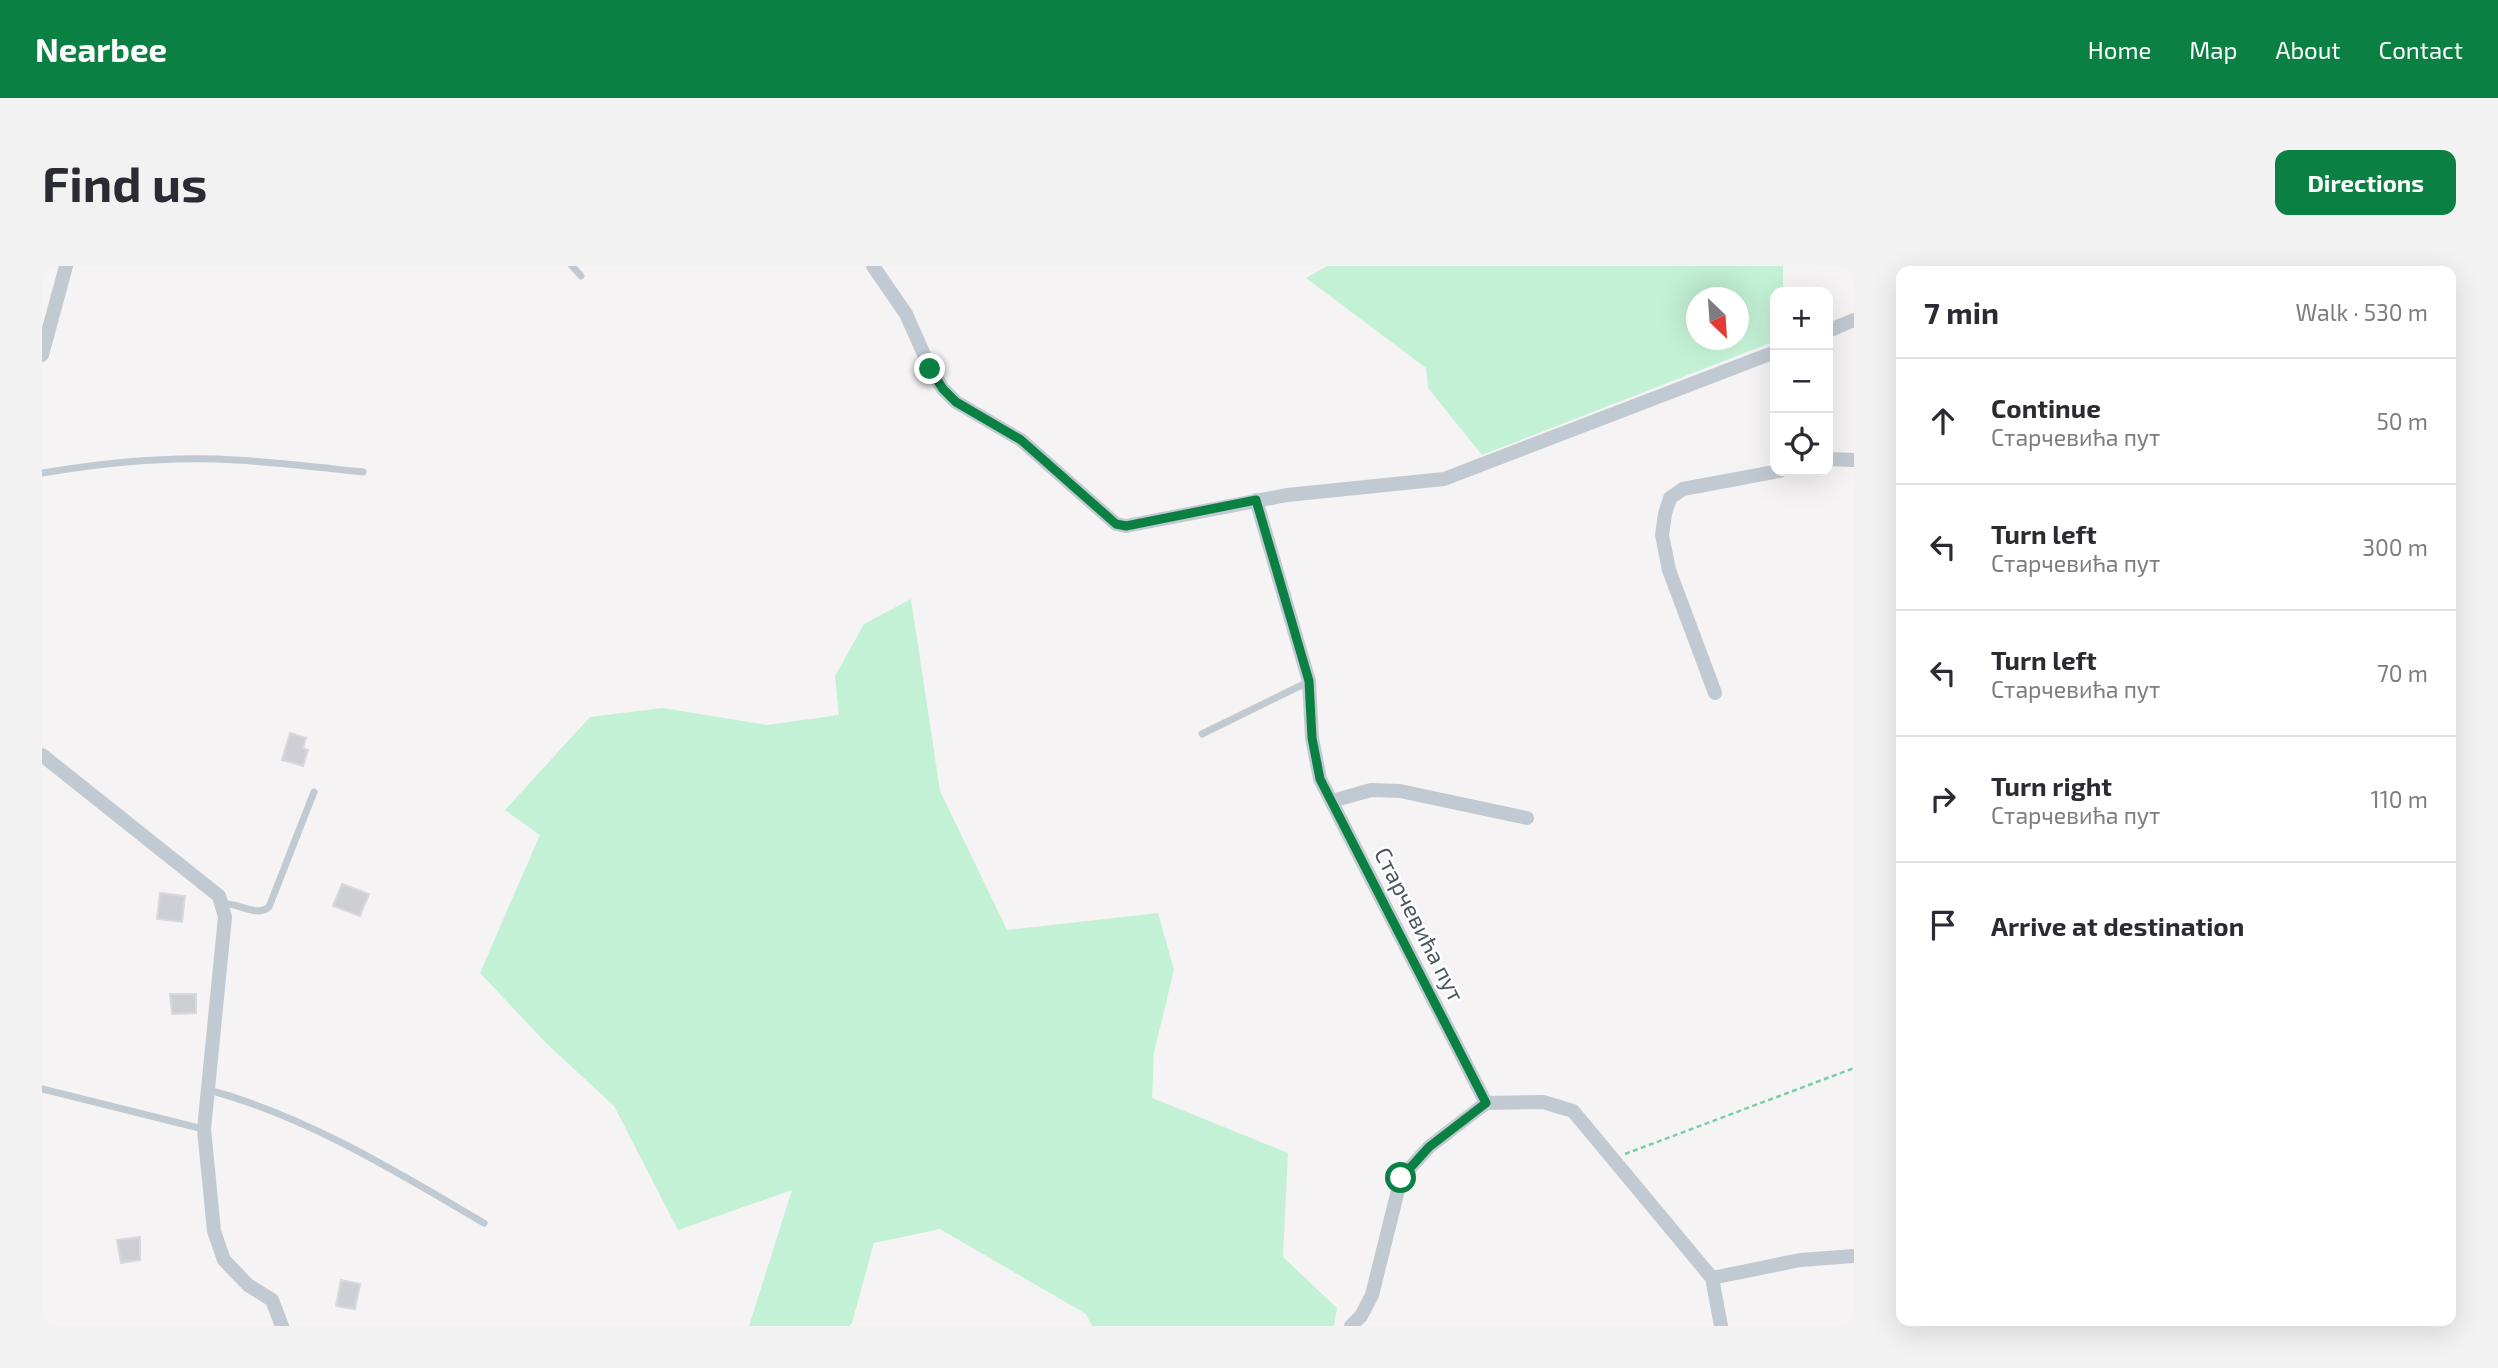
<!DOCTYPE html>
<meta charset="utf-8">
<style>
:root{--surface:#fff;--page:#f2f2f3;--text:#2b2b33;--muted:#7c7c81;--line:#e1e1e2;--accent:#0b8043}
body{margin:0;font-family:"Exo 2",sans-serif;background:var(--page);color:var(--text)}
.controls{position:absolute;right:21px;top:21px;display:grid;overflow:hidden;border-radius:14px;box-shadow:0 7px 28px #0002}
.controls button{width:63px;height:63px;display:grid;place-items:center;padding:0;border:0;border-bottom:2px solid var(--line);background:var(--surface);color:var(--text);font:35px sans-serif}
.compass{position:absolute;left:1644px;top:21px;width:63px;height:63px;border-radius:50%;background:var(--surface);box-shadow:0 7px 28px #0002;rotate:155deg}
.stop{position:absolute;width:21px;height:21px;margin:-16px;border:5px solid #0b8043;border-radius:50%;background:#fff}
.stop.end{background:#0b8043;border-color:#fff;box-shadow:0 2px 7px #0008}
.list{margin:0;padding:0;list-style:none}
h2{display:flex;justify-content:space-between;align-items:center;height:91px;margin:0;padding:0 28px;font-size:30px}
h2 small{font-size:23px;font-weight:400;color:var(--muted)}
.list li{display:grid;grid-template-columns:46px 1fr auto;gap:21px;align-items:center;box-sizing:border-box;height:126px;padding:0 28px;border-top:2px solid var(--line)}
.list b{display:block;font-size:26px;white-space:nowrap}
.list p{margin:0;font-size:23px;white-space:nowrap;color:var(--muted)}
.list em{font-size:23px;font-style:normal;color:var(--muted)}
.icon{flex:none;width:38px;height:38px;fill:none;stroke:currentColor;stroke-width:2;stroke-linecap:round;stroke-linejoin:round}
.map{position:relative;flex:none;width:1812px;height:1060px;overflow:hidden;border-radius:14px}
header{display:flex;align-items:center;gap:42px;box-sizing:border-box;height:98px;padding:0 35px;background:var(--accent);color:#fff}
header strong{font-size:33px}
nav{display:flex;gap:38px;margin-inline-start:auto;font-size:24px}
.intro{display:flex;align-items:center;justify-content:space-between;box-sizing:border-box;height:168px;padding:0 42px}
h1{margin:0;font-size:49px}
.button{padding:18px 32px;border-radius:14px;background:var(--accent);color:#fff;font-size:24px;font-weight:700}
main{display:flex;gap:42px;padding:0 42px}
aside{flex:1;background:var(--surface);border-radius:14px;box-shadow:0 7px 28px #0002}
.map>svg:first-child{display:block}
.green{fill:#c3f1d5;fill-rule:evenodd}
.building{fill:#cdcfd5;stroke:#d7d9de;stroke-width:2}
.lines{fill:none;stroke-linecap:round;stroke-linejoin:round}
.path{stroke:#7ad0a6;stroke-width:2.5;stroke-dasharray:5 3.5;stroke-linecap:butt}
.lane{stroke:#c1cad2;stroke-width:7}
.street{stroke:#c1cad2;stroke-width:14}
.route{stroke:#0b8043;stroke-width:9}
.labels{text-anchor:middle;dominant-baseline:central;stroke-width:5;stroke-linejoin:round;paint-order:stroke}
.street-label{font-size:23px;fill:#4a5661;stroke:#fff}
</style>
<header>
<strong>Nearbee</strong>
<nav><a>Home</a><a>Map</a><a>About</a><a>Contact</a></nav>
</header>
<div class="intro"><h1>Find us</h1><a class="button">Directions</a></div>
<main>
<div class="map">
<svg width="1812" height="1060" viewBox="0 0 1812 1060">
<rect width="100%" height="100%" fill="#f5f3f3"/>
<path class="green" d="M1285,0H1741V26H1733V75L1440,189L1386,122L1384,102L1264,12ZM1654,32H1696V74H1654Z
M869,333L898,525L965,664L1116,647L1132,704L1112,786L1110,832L1246,887L1241,991L1295,1042L1292,1060H1050L1044,1048L898,963L832,977L810,1057L807,1060H707L750,924L636,964L572,840L504,777L438,707L498,569L463,544L548,451L621,442L725,459L797,449L793,410L822,358Z"/>
<path class="building" d="M248,467L264,472L261,482L266,484L261,500L240,494Z
M300,618L327,628L318,650L291,640Z
M118,627L143,630L140,656L115,653Z
M128,728H154V747L130,748Z
M98,971V994L79,997L75,974Z
M299,1014L318,1018L313,1043L294,1040Z"/>
<g class="lines">
<path class="path" d="M1583,888L1812,802"/>
<path class="lane" d="M530,0L539,10
M0,207C59,197 117,191 176,193C224,195 273,201 321,206
M1160,468L1266,416
M180,638C196,636 214,652 227,641L272,526
M0,823L161,863
M167,824C266,851 353,905 442,957"/>
<path class="street" d="M831,0L864,48L888,102L901,123L914,136L979,174L1074,258L1084,260L1245,229L1402,213L1733,86
M1786,65L1812,54
M0,89L24,0
M1786,193L1812,194
M1214,234L1267,415L1270,472L1278,513L1444,837
M1673,427L1627,304L1620,269L1623,248L1628,232L1641,223L1738,205
M0,489L177,630L183,651L162,863L172,965L182,994L206,1019L230,1034L240,1060
M1290,535L1329,524L1358,525L1485,552
M1444,837L1501,836L1531,845L1670,1012
M1670,1012L1758,994L1812,990
M1670,1012L1679,1060
M1309,1060L1319,1050L1330,1029L1359,912L1387,881L1444,837"/>
</g>
<g class="lines">
<path class="route" d="M888,103L901,123L914,136L979,174L1074,258L1084,260L1214,234L1267,415L1270,472L1278,513L1444,837L1387,881L1359,912"/>
</g>
<g class="labels">
<g class="street-label">
<text transform="translate(1378 658) rotate(63)">Старчевића пут</text>
</g>
</g>
</svg>
<div class="controls">
<button>+</button>
<button>−</button>
<button><svg class="icon" aria-label="locate" viewBox="0 0 24 24"><circle cx="12" cy="12" r="6"/><path d="M12 2v4M12 18v4M2 12h4M18 12h4"/></svg></button>
</div>
<svg class="compass" viewBox="-18 -18 36 36"><path d="M0-13l5 13h-10z" fill="#e53935"/><path d="M0 13l5-13h-10z" fill="#7c7c81"/></svg>
<div class="stop" style="left:1359px;top:912px"></div>
<div class="stop end" style="left:888px;top:103px"></div>
</div>
<aside>
<h2>7 min<small>Walk · 530 m</small></h2>
<ul class="list">
<li><svg class="icon" aria-label="ahead" viewBox="0 0 24 24"><path d="M12 20V5M6 11l6-6 6 6"/></svg><div><b>Continue</b><p>Старчевића пут</p></div><em>50 m</em></li>
<li><svg class="icon" aria-label="left" viewBox="0 0 24 24"><path d="M17 20v-9H6M10 6l-5 5 5 5"/></svg><div><b>Turn left</b><p>Старчевића пут</p></div><em>300 m</em></li>
<li><svg class="icon" aria-label="left" viewBox="0 0 24 24"><path d="M17 20v-9H6M10 6l-5 5 5 5"/></svg><div><b>Turn left</b><p>Старчевића пут</p></div><em>70 m</em></li>
<li><svg class="icon" aria-label="right" viewBox="0 0 24 24"><path d="M7 20v-9h11M14 6l5 5-5 5"/></svg><div><b>Turn right</b><p>Старчевића пут</p></div><em>110 m</em></li>
<li><svg class="icon" aria-label="arrive" viewBox="0 0 24 24"><path d="M6 21V4h12l-3 4 3 4H6"/></svg><div><b>Arrive at destination</b></div></li>
</ul>
</aside>
</main>
